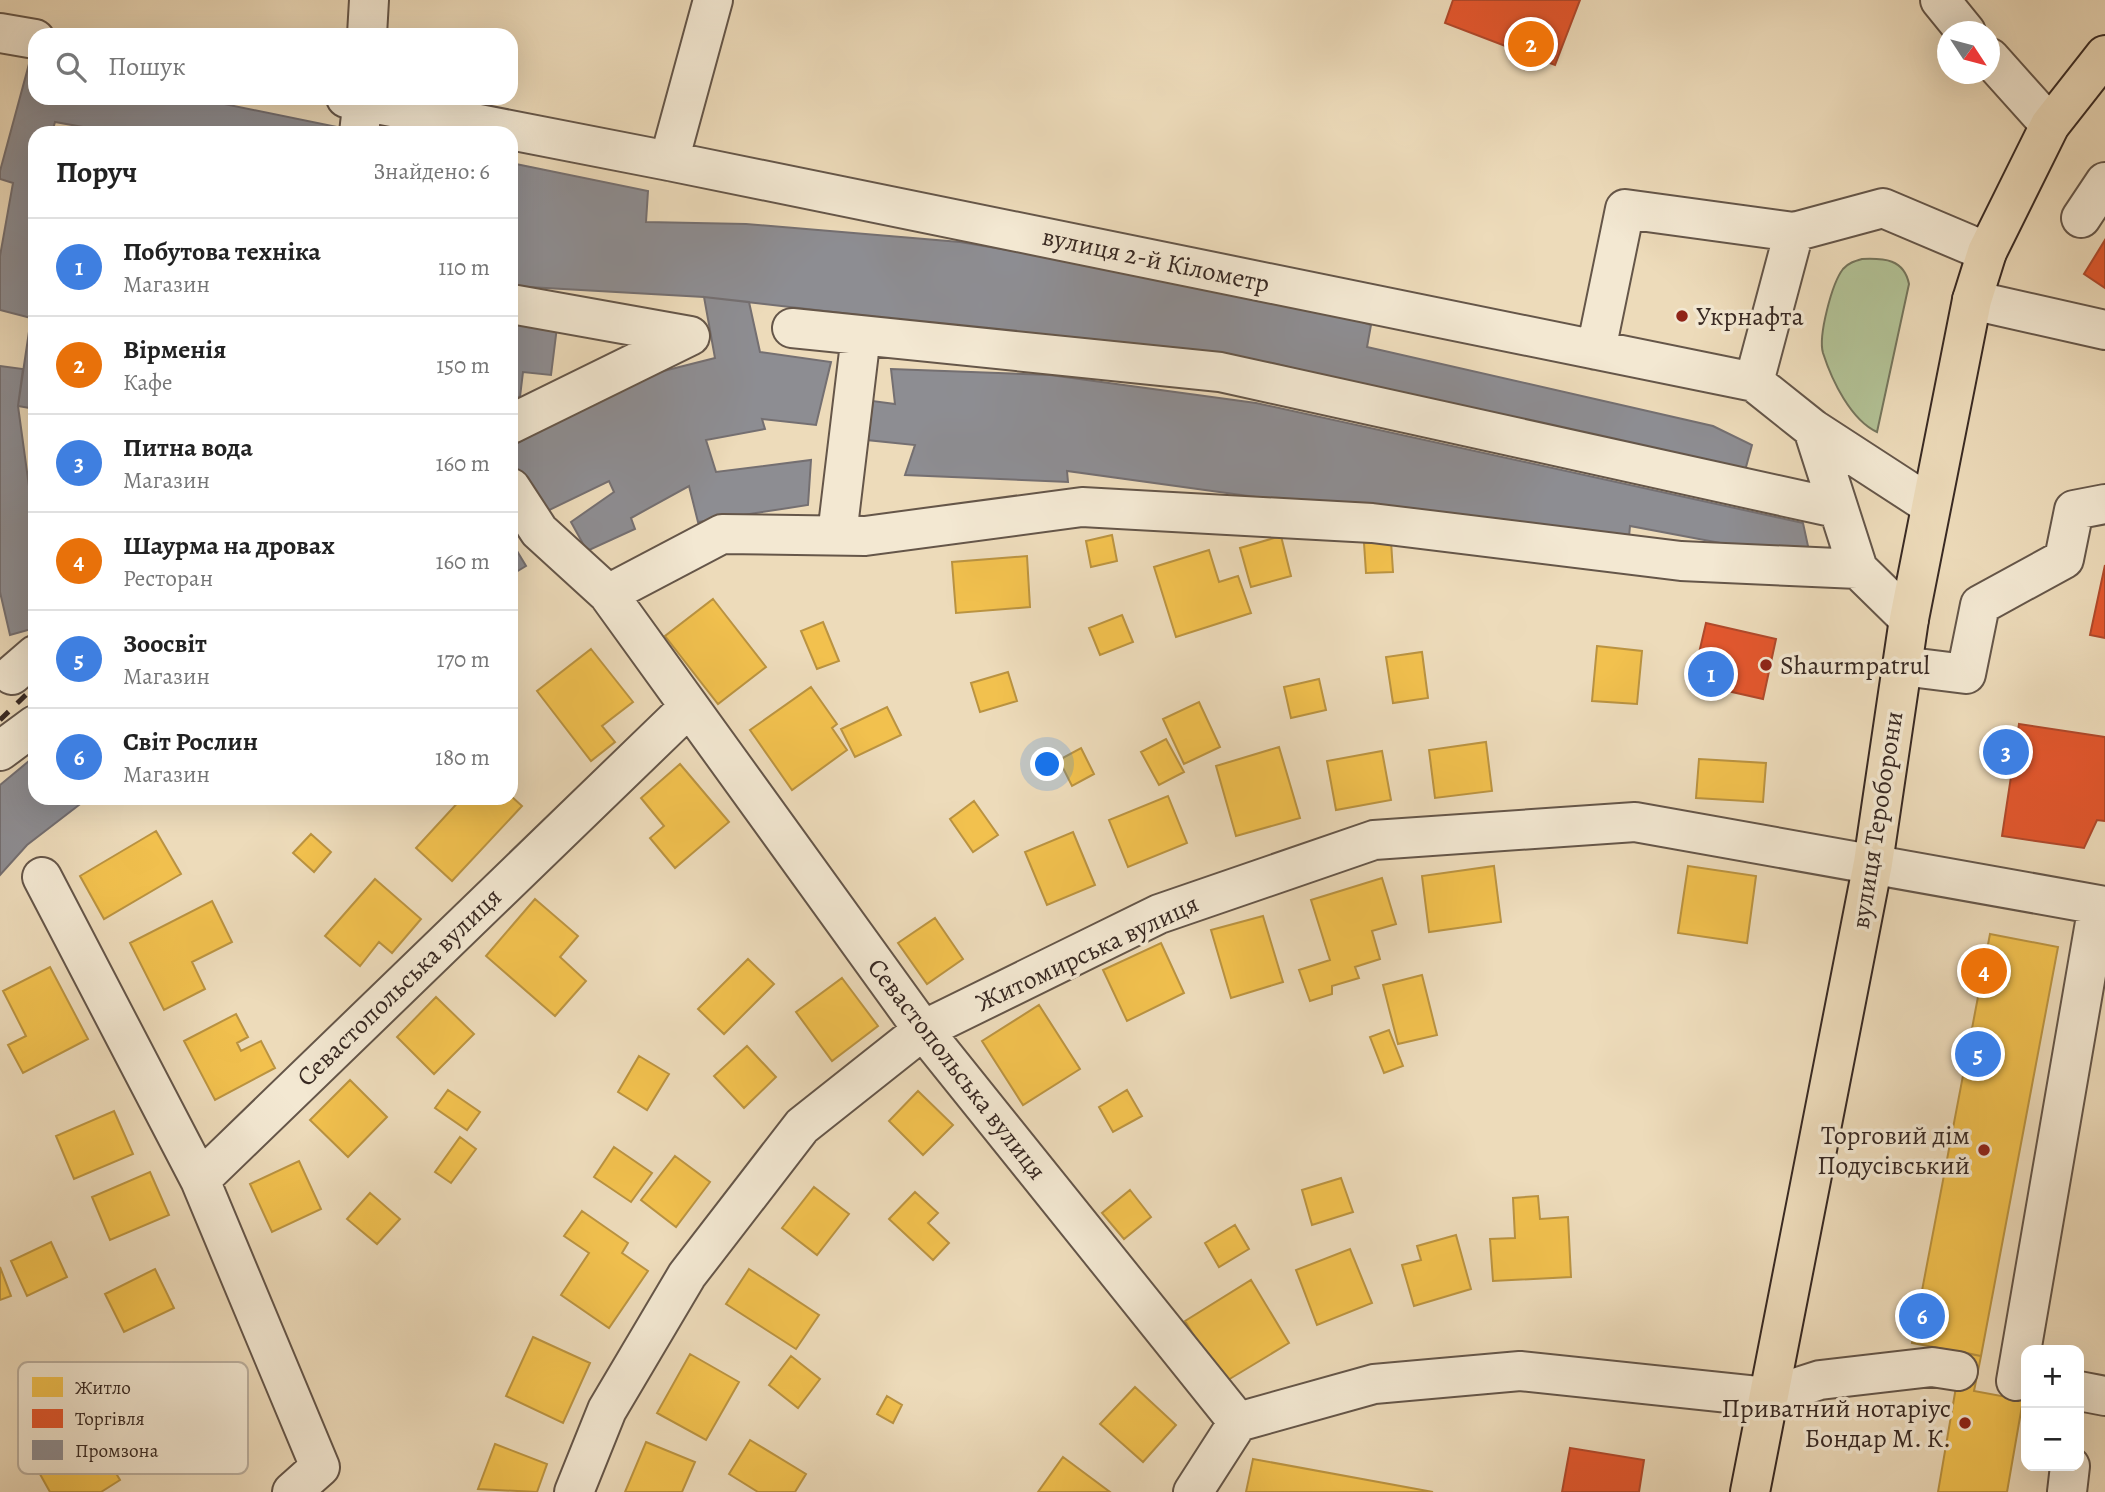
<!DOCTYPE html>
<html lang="uk">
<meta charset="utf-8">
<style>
:root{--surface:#fff;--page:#f2f2f2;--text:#222;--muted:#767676;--line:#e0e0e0;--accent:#8f2418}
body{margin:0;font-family:Alegreya,serif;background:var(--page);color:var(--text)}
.controls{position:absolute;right:21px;bottom:21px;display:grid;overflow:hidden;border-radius:14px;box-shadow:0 7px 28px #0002}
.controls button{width:63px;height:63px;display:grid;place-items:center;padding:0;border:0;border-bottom:2px solid var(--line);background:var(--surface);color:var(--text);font:35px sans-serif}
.compass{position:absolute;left:1937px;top:21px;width:63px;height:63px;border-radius:50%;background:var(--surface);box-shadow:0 7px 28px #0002;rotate:126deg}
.you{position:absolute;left:1048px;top:765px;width:24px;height:24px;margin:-18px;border:5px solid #fff;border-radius:50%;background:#1a73e8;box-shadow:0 0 0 10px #1a73e833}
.badge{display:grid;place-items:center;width:46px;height:46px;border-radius:50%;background:var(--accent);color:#fff;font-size:23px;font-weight:700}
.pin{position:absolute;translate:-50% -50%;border:4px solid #fff;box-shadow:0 2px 7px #0006}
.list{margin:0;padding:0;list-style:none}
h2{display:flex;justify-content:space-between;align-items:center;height:91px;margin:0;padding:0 28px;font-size:30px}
h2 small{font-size:23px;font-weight:400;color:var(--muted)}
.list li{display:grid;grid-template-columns:46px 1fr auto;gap:21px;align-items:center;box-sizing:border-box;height:98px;padding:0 28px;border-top:2px solid var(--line)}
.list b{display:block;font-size:26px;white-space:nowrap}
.list p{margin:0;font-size:23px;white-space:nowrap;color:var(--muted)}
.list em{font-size:23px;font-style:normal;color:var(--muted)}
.icon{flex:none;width:38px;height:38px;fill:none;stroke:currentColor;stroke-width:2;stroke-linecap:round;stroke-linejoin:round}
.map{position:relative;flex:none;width:2105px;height:1492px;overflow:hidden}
.search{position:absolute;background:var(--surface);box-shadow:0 7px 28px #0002;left:28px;top:28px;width:490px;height:77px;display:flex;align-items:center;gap:18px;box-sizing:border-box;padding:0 24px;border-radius:21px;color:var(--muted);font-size:26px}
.panel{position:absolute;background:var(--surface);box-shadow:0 7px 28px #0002;left:28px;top:126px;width:490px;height:679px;border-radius:21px}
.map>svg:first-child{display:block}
.green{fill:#b2c195;stroke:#75755c;stroke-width:2}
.homes{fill:#f2c14e;stroke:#ba9341;stroke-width:2}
.shops{fill:#e4572e;stroke:#b0492b;stroke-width:2}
.industry{fill:#8d8d92;stroke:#746f71;stroke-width:2}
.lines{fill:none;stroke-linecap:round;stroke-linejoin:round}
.minor-casing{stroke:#655649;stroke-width:42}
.major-casing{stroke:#382923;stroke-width:42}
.minor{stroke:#f3e8d2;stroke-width:38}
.major{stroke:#eddbba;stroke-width:38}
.rail{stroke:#382923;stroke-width:5;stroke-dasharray:12 12;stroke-linecap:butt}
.poi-dot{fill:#8f2418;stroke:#f3e8d2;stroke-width:2.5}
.labels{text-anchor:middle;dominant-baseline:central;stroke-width:7;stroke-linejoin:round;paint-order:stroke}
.street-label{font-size:26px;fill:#382923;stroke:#f3e8d2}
.poi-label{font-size:26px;fill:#382923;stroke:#f3e8d2;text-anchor:start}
.key{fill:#f3e8d2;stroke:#bbaf9e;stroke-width:2}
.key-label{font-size:19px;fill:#382923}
</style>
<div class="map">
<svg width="2105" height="1492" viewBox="0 0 2105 1492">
<rect width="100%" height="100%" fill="#eddbba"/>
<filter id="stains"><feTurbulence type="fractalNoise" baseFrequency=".00286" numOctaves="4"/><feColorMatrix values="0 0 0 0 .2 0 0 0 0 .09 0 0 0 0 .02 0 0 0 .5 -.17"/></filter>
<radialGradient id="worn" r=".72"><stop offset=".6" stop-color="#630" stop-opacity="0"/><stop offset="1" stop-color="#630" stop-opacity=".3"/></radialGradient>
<path class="green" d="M1862,259C1884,258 1904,259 1909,284L1877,432C1851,420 1832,381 1823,353C1818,336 1832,283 1843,269C1848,263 1855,261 1862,259Z"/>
<path class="homes" d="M1112,535L1117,561L1091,567L1086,541Z
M1281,536L1291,576L1251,587L1240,548Z
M1391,541L1393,572L1366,573L1364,543Z
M1209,550L1219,582L1238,576L1251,613L1176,637L1154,567Z
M1027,556L1030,607L956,613L952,562Z
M713,599L766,667L718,704L665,636Z
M1122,615L1133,642L1100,655L1089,628Z
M823,622L839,661L817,669L801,631Z
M1597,646L1642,651L1637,704L1592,701Z
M591,649L633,702L602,726L615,742L591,761L537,691Z
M1422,652L1428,698L1393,703L1386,657Z
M1008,672L1017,701L980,712L971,683Z
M1319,679L1326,710L1291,718L1284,687Z
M811,687L837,724L832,728L847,750L792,790L750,730Z
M1199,702L1220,747L1184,764L1163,719Z
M887,707L901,735L855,757L841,729Z
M1166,739L1184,772L1159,785L1141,752Z
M1486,742L1492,791L1435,798L1429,750Z
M1279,747L1300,818L1236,836L1216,766Z
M1081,748L1094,774L1072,786L1059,760Z
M1382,751L1391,800L1336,810L1327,761Z
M1699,759L1766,763L1763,802L1696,798Z
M680,764L729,822L675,868L650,838L664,826L641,798Z
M511,796L522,806L452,881L416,848L462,798Z
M1168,796L1187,843L1128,867L1109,820Z
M974,801L998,835L973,852L950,819Z
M156,831L181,874L104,919L80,876Z
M1073,832L1095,885L1047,905L1025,852Z
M311,834L331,852L314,872L293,853Z
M1494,866L1501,922L1429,932L1422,876Z
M1688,866L1756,876L1747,943L1678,933Z
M1382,878L1396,924L1372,931L1380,959L1355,967L1359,978L1332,986V994L1310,1001L1299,970L1330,960L1311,900Z
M375,879L421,919L392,953L379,942L360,966L325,936Z
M535,899L578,936L560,957L586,981L555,1016L486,956Z
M212,901L232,942L192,962L205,989L164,1010L130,943Z
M1263,916L1283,982L1231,998L1211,930Z
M935,918L963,959L927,984L898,943Z
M1990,934L2058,947L1981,1356L1912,1343Z
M1161,943L1184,993L1127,1021L1103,970Z
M748,959L774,984L724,1034L698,1009Z
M50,967L88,1039L23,1073L8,1045L26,1036L3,991Z
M1422,975L1437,1035L1398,1044L1383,985Z
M842,978L878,1026L832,1061L796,1012Z
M436,997L474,1034L434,1074L397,1037Z
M1039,1005L1080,1069L1023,1105L982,1041Z
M236,1014L248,1037L237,1043L241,1051L261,1041L275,1068L215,1100L184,1041Z
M1389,1030L1403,1066L1384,1073L1370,1037Z
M747,1046L776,1077L744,1108L714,1076Z
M639,1056L669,1074L647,1110L618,1092Z
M350,1080L387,1117L348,1157L310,1120Z
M448,1090L480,1112L467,1130L435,1108Z
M1127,1090L1142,1116L1113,1132L1099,1107Z
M918,1091L953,1125L923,1155L889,1121Z
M114,1111L133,1154L74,1179L56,1136Z
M460,1137L476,1149L451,1183L435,1172Z
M614,1147L652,1173L631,1202L594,1177Z
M675,1156L710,1182L676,1227L641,1200Z
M299,1161L321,1209L272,1232L250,1184Z
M150,1172L169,1215L110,1240L92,1197Z
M1341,1178L1353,1212L1312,1225L1302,1190Z
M814,1187L849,1214L817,1255L782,1228Z
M1130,1190L1151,1217L1124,1239L1102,1213Z
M915,1192L938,1213L928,1223L949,1243L933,1260L889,1219Z
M370,1193L400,1219L377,1244L347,1219Z
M1538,1196L1540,1219L1568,1217L1571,1277L1493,1281L1490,1239L1515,1238L1513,1198Z
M582,1211L628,1243L622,1253L648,1271L609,1328L561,1295L589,1253L564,1236Z
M1235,1225L1249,1249L1219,1267L1205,1243Z
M1456,1235L1471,1289L1414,1306L1402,1265L1421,1260L1417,1246Z
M51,1242L67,1277L27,1296L11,1261Z
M1350,1249L1372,1303L1317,1325L1296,1270Z
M0,1267L11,1296L0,1300Z
M155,1269L174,1308L124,1332L105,1294Z
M749,1269L819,1315L796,1349L726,1304Z
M1251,1280L1289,1343L1223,1383L1185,1321Z
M533,1337L590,1363L563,1423L506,1396Z
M1962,1352L1981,1356L1974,1391L2023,1400L2007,1492H1938Z
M690,1354L739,1382L706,1440L657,1413Z
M791,1356L820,1379L798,1408L769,1385Z
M1135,1387L1176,1425L1143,1462L1100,1424Z
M887,1396L902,1405L893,1423L877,1414Z
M87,1425L120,1480L101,1492H50L31,1458Z
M750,1440L806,1474L795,1492H758L729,1474Z
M646,1442L695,1462L682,1492H625Z
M495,1444L547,1464L537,1492L478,1489Z
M1063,1457L1110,1492H1038Z
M1253,1459L1433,1492H1246Z"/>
<path class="shops" d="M1453,0H1580L1555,65L1445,23Z
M2105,240V288L2084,274Z
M2105,565V638L2090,635Z
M1706,623L1776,639L1763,699L1692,683Z
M2019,724L2105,737V821L2097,820L2084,848L2002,836Z
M1570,1448L1644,1460L1639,1492H1562Z"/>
<path class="industry" d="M29,64L35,65V98H195L342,128L341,133H116L55,122L52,133H35V297L31,318L0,310V256L13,183L0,179V171Z
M511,163L648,191L646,222L746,224L960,242L1296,299L1371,325L1367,347L1713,426L1752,445L1743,478L1272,363L704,297L511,286Z
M704,297L749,302L760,352L831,362L816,425L762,419L765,429L706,440L716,472L811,460L808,505L698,522L689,486L631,518L635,529L587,551L571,522L614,492L609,481L541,514L511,463V447L632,379L715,358Z
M31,318L35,319V409L18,406Z
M511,322L557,327L551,375L523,372L520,397L511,396Z
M0,366L23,369L18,406L35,530V628L10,635L0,592Z
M891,369L1050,375L1256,403L1803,523L1811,560L1630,526L1628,548L1067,471L1068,482L905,475L915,445L867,440L873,401L895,404Z
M511,541L526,566L511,575Z
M35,756V798H88L27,845L0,875V785Z"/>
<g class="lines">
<g class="minor-casing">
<path id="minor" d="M1940,0L1966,32
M0,33L35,39
M367,35L369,0
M1990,58L2050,125
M346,98L669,161L1754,382L1813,429L1930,505
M359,133L363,98
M669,161L713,0
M2081,218L2105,182
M1972,300L2105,330
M511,304L690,336L511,424
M792,328L1220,372L1836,508
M1596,350L1625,209L1794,232L1883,208L1987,252
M1754,382L1794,232
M1813,429L1858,569L1909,619
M511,488L539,531L608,594L923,1030L1238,1422
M837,535L861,335
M608,594L722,534L865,536L1082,507L1372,523L1681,561L1858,569
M1902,666L1966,674L1980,605L2064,559L2074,510L2105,504
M12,675L35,655
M0,751L35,725
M42,877L200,1180L689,707
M200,1180L320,1467L292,1492
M2016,1381L2098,905
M2079,1391L2105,1396
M574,1492L607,1410L687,1275L802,1126L923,1030L1159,914L1374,840L1635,822L2105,906
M1193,1492L1238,1422L1374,1384L1520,1371L1767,1397L1820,1380L1932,1367L1958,1371
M2067,1492L2070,1466"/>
</g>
<g class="major-casing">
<path id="major" d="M1750,1492L1873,863L1909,619L1972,300L1987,252L2050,125L2105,55"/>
</g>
<use href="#minor" class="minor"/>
<use href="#major" class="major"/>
<path class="rail" d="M0,720L35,686"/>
</g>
<g class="poi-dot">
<circle cx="1682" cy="316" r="7"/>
<circle cx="1766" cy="665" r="7"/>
<circle cx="1984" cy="1150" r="7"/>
<circle cx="1965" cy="1423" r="7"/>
</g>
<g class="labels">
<g class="street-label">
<text transform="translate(1156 260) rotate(12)">вулиця 2-й Кілометр</text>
<text transform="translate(1877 820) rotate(-81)">вулиця Тероборони</text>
<text transform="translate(1087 953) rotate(-25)">Житомирська вулиця</text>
<text transform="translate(399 987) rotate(-44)">Севастопольська вулиця</text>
<text transform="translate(957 1069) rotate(52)">Севастопольська вулиця</text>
</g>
<g class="poi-label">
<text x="1696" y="316">Укрнафта</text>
<text x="1780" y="665">Shaurmpatrul</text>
<text x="1970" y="1135" text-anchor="end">Торговий дім<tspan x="1970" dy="30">Подусівський</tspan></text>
<text x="1951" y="1408" text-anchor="end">Приватний нотаріус<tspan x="1951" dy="30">Бондар М. К.</tspan></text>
</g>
</g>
<rect x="18" y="1362" width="230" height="112" rx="10" class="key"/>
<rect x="32" y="1377" width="31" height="20" fill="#f2c14e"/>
<rect x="32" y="1409" width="31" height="19" fill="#e4572e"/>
<rect x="32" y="1440" width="31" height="20" fill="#8d8d92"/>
<g class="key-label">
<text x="75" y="1394">Житло</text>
<text x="75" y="1425">Торгівля</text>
<text x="75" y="1457">Промзона</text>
</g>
<rect width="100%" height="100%" filter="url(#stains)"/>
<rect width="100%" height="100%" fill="url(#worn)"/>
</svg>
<div class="controls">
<button>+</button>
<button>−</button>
</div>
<svg class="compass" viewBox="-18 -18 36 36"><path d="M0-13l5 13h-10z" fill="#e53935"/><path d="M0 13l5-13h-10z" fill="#767676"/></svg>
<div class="you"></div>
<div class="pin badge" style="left:1711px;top:674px;background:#3f7fe0">1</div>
<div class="pin badge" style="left:1531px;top:44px;background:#e8710a">2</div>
<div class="pin badge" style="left:2006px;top:752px;background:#3f7fe0">3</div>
<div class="pin badge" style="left:1984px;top:971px;background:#e8710a">4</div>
<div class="pin badge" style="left:1978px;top:1054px;background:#3f7fe0">5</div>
<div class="pin badge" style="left:1922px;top:1316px;background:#3f7fe0">6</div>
<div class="search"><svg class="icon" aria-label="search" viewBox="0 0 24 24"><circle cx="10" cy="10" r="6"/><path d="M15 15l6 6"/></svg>Пошук</div>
<section class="panel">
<h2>Поруч<small>Знайдено: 6</small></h2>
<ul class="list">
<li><span class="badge" style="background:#3f7fe0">1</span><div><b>Побутова техніка</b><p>Магазин</p></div><em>110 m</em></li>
<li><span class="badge" style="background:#e8710a">2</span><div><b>Вірменія</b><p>Кафе</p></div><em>150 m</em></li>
<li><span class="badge" style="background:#3f7fe0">3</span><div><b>Питна вода</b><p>Магазин</p></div><em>160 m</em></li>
<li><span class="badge" style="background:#e8710a">4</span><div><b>Шаурма на дровах</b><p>Ресторан</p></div><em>160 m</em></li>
<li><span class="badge" style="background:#3f7fe0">5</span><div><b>Зоосвіт</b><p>Магазин</p></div><em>170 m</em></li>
<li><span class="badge" style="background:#3f7fe0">6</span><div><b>Світ Рослин</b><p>Магазин</p></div><em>180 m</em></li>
</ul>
</section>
</div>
